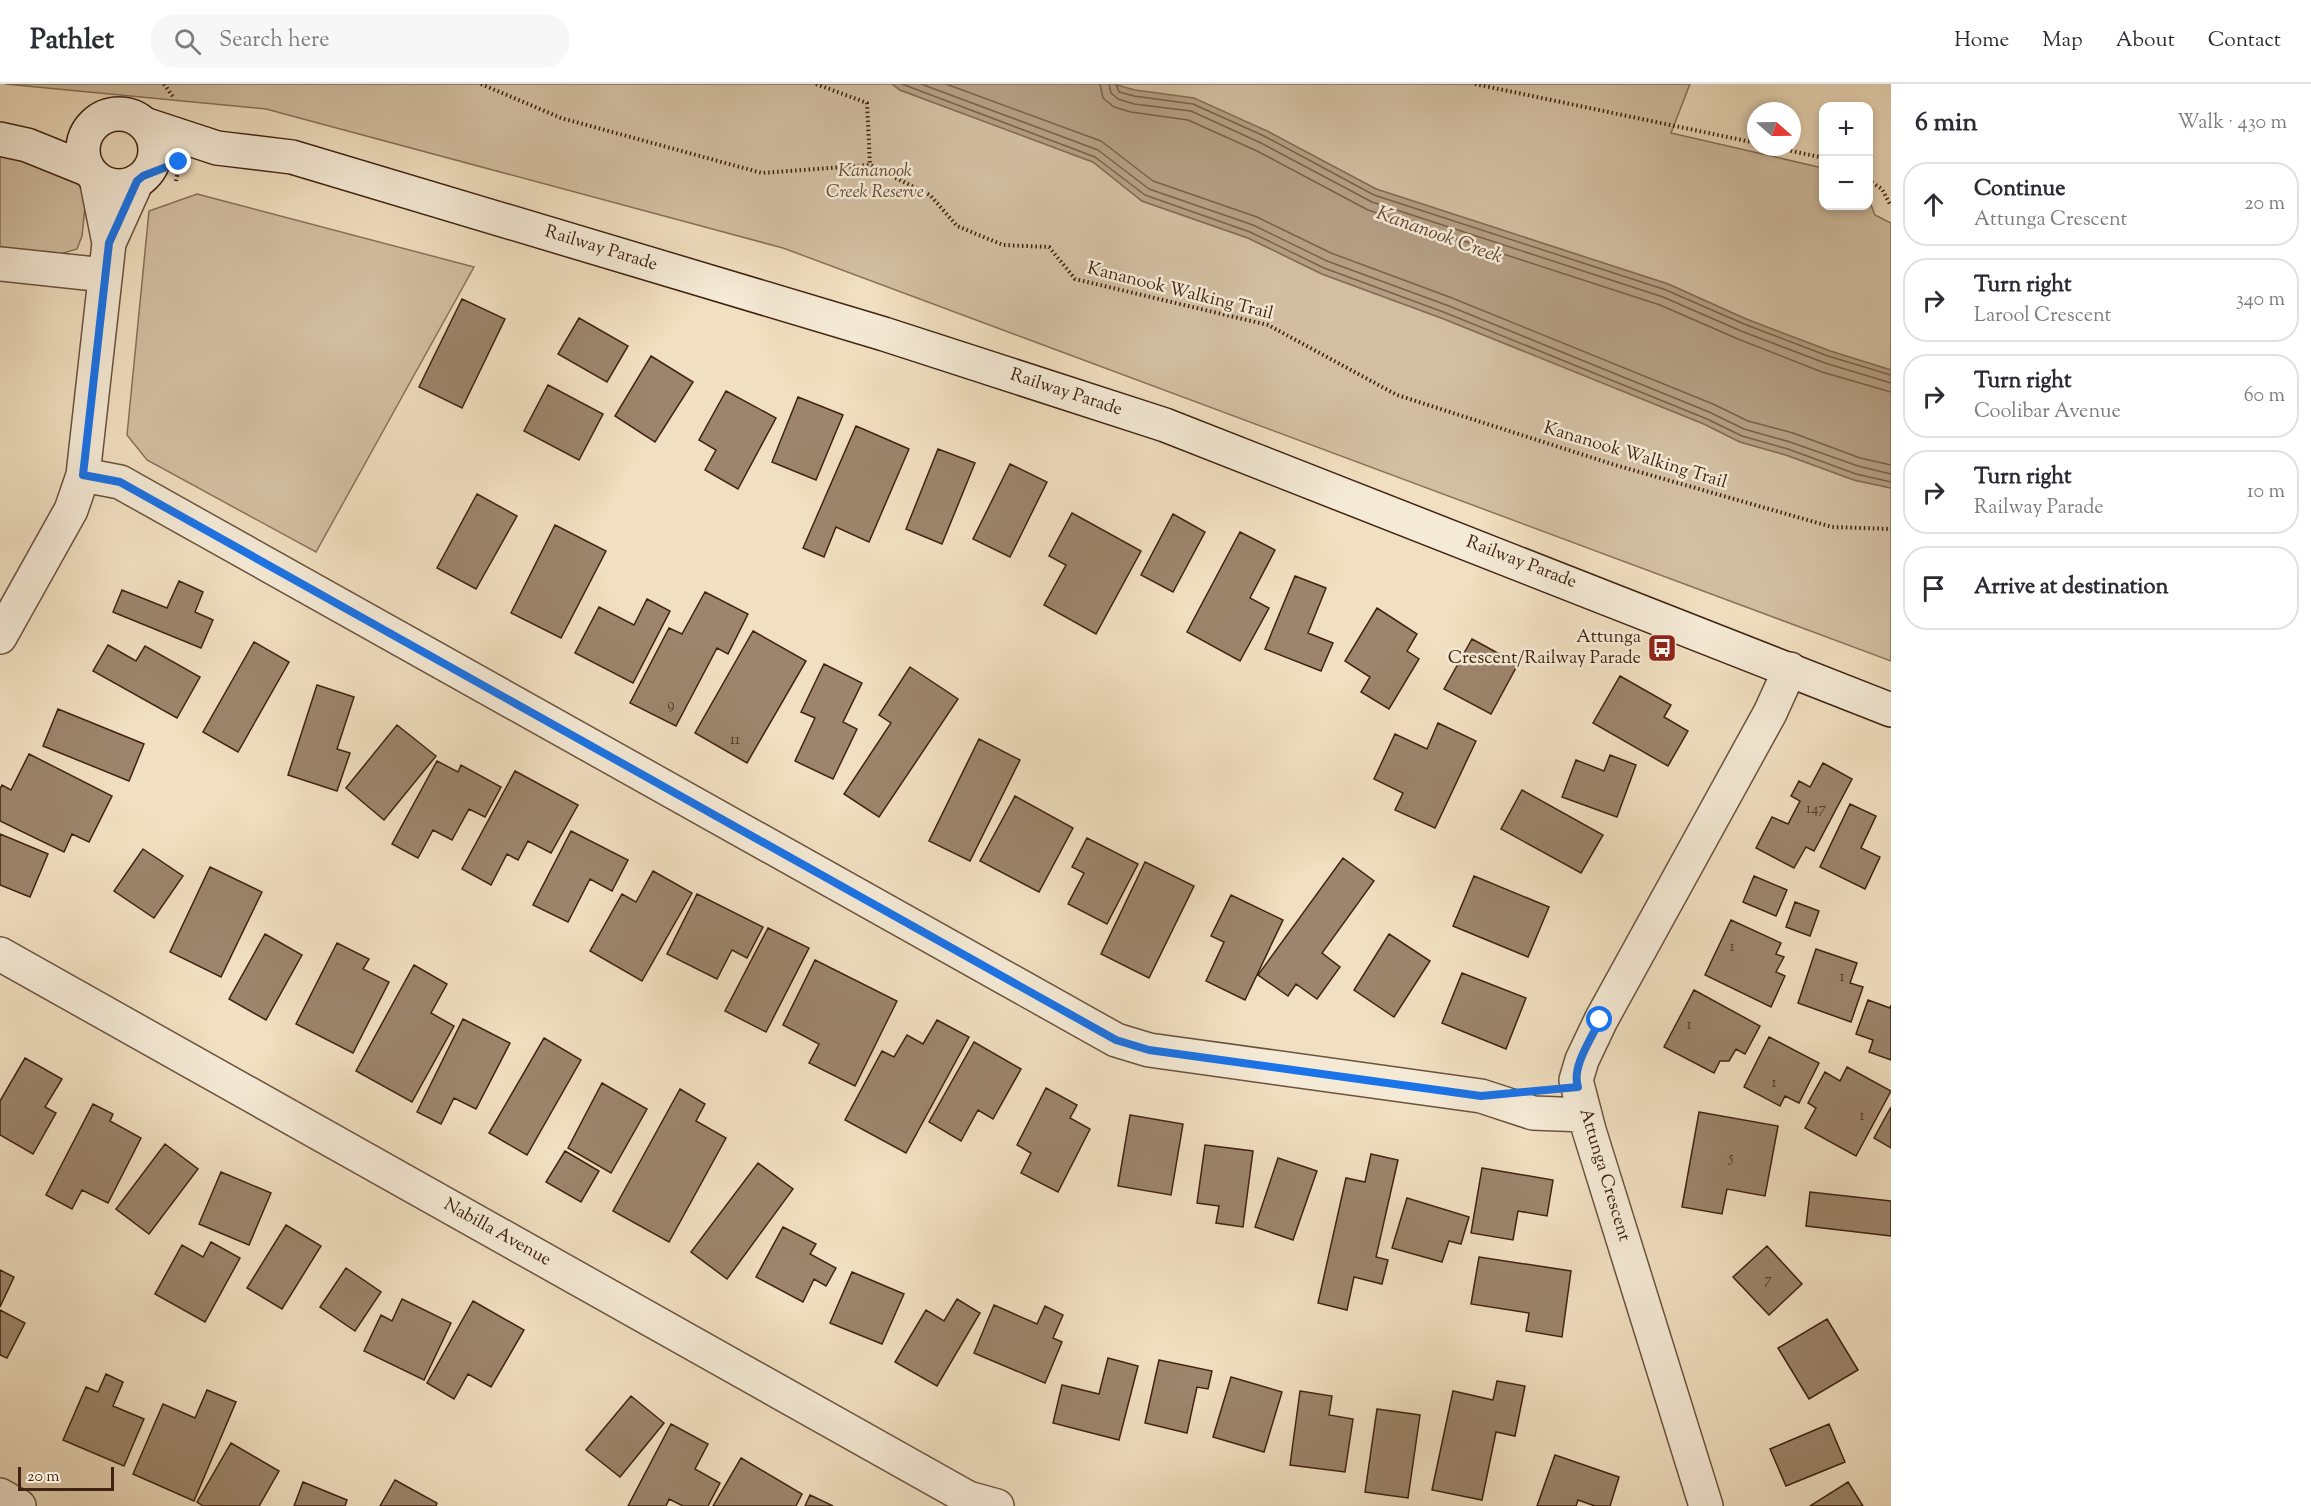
<!DOCTYPE html>
<meta charset="utf-8">
<style>
:root{--surface:#fff;--page:#f7f7f7;--text:#2b2b33;--muted:#7c7c81;--line:#e1e1e2}
body{margin:0;font-family:"Sorts Mill Goudy",serif;background:var(--page);color:var(--text)}
.controls{position:absolute;right:18px;top:18px;display:grid;overflow:hidden;border-radius:12px;box-shadow:0 3px 9px #0003}
.controls button{width:54px;height:54px;display:grid;place-items:center;padding:0;border:0;border-bottom:2px solid var(--line);background:var(--surface);color:var(--text);font:30px sans-serif}
.compass{position:absolute;left:1747px;top:18px;width:54px;height:54px;border-radius:50%;background:var(--surface);box-shadow:0 3px 9px #0003;rotate:110deg}
.scale{position:absolute;left:18px;bottom:15px;width:96px;box-sizing:border-box;padding-left:6px;border:3px solid #402311;border-top:0;font-size:16px;line-height:21px;white-space:nowrap;color:#402311;-webkit-text-stroke:4px #f5ead6;paint-order:stroke}
.stop{position:absolute;width:18px;height:18px;margin:-14px;border:4px solid #1a73e8;border-radius:50%;background:#fff}
.stop.end{background:#1a73e8;border-color:#fff;box-shadow:0 2px 6px #0008}
.list{margin:0;padding:0;list-style:none}
h2{display:flex;justify-content:space-between;align-items:center;height:78px;margin:0;padding:0 24px;font-size:26px}
h2 small{font-size:20px;font-weight:400;color:var(--muted)}
.list li{display:grid;grid-template-columns:39px 1fr auto;gap:18px;align-items:center;box-sizing:border-box;height:84px;margin:0 12px 12px;padding:0 12px;border:2px solid var(--line);border-radius:24px}
.list b{display:block;font-size:22px;white-space:nowrap}
.list p{margin:0;font-size:20px;white-space:nowrap;color:var(--muted)}
.list em{font-size:20px;font-style:normal;color:var(--muted)}
.icon{flex:none;width:33px;height:33px;fill:none;stroke:currentColor;stroke-width:2;stroke-linecap:round;stroke-linejoin:round}
.map{position:relative;flex:none;width:1891px;height:1422px;overflow:hidden}
header{display:flex;align-items:center;gap:36px;box-sizing:border-box;height:84px;padding:0 30px;background:var(--surface);border-bottom:2px solid var(--line)}
header strong{font-size:28px}
nav{display:flex;gap:33px;margin-inline-start:auto;font-size:21px}
.search{width:420px;height:54px;background:var(--page);display:flex;align-items:center;gap:15px;box-sizing:border-box;padding:0 21px;border-radius:33px;color:var(--muted);font-size:22px}
main{display:flex}
aside{flex:1;background:var(--surface)}
.map>svg:first-child{display:block}
.green{fill:#d2bfa2;stroke:#89715a;stroke-width:1.5}
.water{fill:#b49f84;stroke:#866d56;stroke-width:1.5}
.lines{fill:none;stroke-linecap:round;stroke-linejoin:round}
.shore{stroke:#7a614a;stroke-width:1.5}
.building{fill:#9c856c;stroke:#402311;stroke-width:1.5}
.street-casing{stroke:#6c523d;stroke-width:36}
.secondary-casing{stroke:#402311;stroke-width:36}
.path{stroke:#402311;stroke-width:4;stroke-dasharray:1.5 3;stroke-linecap:butt}
.street{stroke:#f5ead6;stroke-width:33}
.secondary{stroke:#f5ead6;stroke-width:33}
.route{stroke:#1a73e8;stroke-width:8}
.labels{text-anchor:middle;dominant-baseline:central;stroke-width:5;stroke-linejoin:round;paint-order:stroke}
.number-label{font-size:15px;fill:#573c28}
.park-label{font-size:18px;font-style:italic;fill:#644a35;stroke:#f5ead6}
.street-label{font-size:18px;fill:#402311;stroke:#f5ead6}
.poi-label{font-size:18px;fill:#402311;stroke:#f5ead6;text-anchor:end}
.water-label{font-size:20px;font-style:italic;fill:#634834;stroke:#f5ead6}
</style>
<header>
<strong>Pathlet</strong>
<div class="search"><svg class="icon" aria-label="search" viewBox="0 0 24 24"><circle cx="10" cy="10" r="6"/><path d="M15 15l6 6"/></svg>Search here</div>
<nav><a>Home</a><a>Map</a><a>About</a><a>Contact</a></nav>
</header>
<main>
<div class="map">
<svg width="1891" height="1422" viewBox="0 0 1891 1422">
<rect width="100%" height="100%" fill="#f0dfc0"/>
<filter id="stains"><feTurbulence type="fractalNoise" baseFrequency=".00333" numOctaves="4"/><feColorMatrix values="0 0 0 0 .2 0 0 0 0 .09 0 0 0 0 .02 0 0 0 .5 -.17"/></filter>
<radialGradient id="worn" r=".72"><stop offset=".6" stop-color="#630" stop-opacity="0"/><stop offset="1" stop-color="#630" stop-opacity=".3"/></radialGradient>
<path class="green" d="M5,0H892L900,6L1093,78L1142,117L1248,154L1322,190L1444,235L1704,340L1740,358L1786,371L1854,396L1891,404V577L783,164L266,25Z
M1113,0H1690L1671,49L1823,84L1824,122H1868L1869,116L1875,131L1891,139V286L1830,267L1746,235L1668,200L1376,105L1267,47Z
M0,68L76,81L86,113L82,152L77,165L57,171L0,166Z
M197,110L474,183L316,468L147,376L127,351L149,127Z"/>
<path class="water" d="M892,0H1113L1135,6L1194,14L1267,47L1376,105L1668,200L1746,235L1830,267L1891,286V404L1854,396L1786,371L1740,358L1704,340L1444,235L1322,190L1248,154L1142,117L1093,78L900,6Z"/>
<g class="lines">
<path class="shore" d="M902,0L1095,73L1145,111L1250,148L1324,184L1446,229L1707,335L1742,352L1788,365L1856,390L1891,398
M921,0L1098,66L1149,105L1253,141L1327,177L1449,222L1709,328L1744,345L1790,358L1858,382L1891,390
M946,0L1101,57L1153,97L1257,133L1331,169L1452,214L1713,320L1748,337L1793,349L1860,374L1891,381
M1100,0L1103,14L1114,23L1131,28L1188,36L1257,67L1368,126L1660,221L1738,255L1822,288L1891,308
M1109,0L1111,9L1118,15L1134,20L1191,27L1261,59L1372,118L1663,213L1741,247L1825,279L1891,299
M1116,0L1119,8L1134,12L1193,20L1264,52L1374,111L1666,206L1744,240L1828,272L1891,291"/>
</g>
<path class="building" d="M462,215L505,235L462,324L419,303Z
M579,234L628,262L607,298L558,270Z
M651,272L693,298L655,358L615,332Z
M548,301L603,330L579,376L524,347Z
M726,307L776,334L738,405L705,386L716,366L699,356Z
M798,313L843,331L816,396L772,378Z
M856,342L909,365L869,458L836,443L824,473L803,464Z
M938,365L975,379L942,460L906,445Z
M1010,380L1047,398L1010,473L973,455Z
M477,410L517,432L476,505L437,484Z
M1072,429L1141,467L1096,550L1044,521L1066,481L1049,472Z
M1173,430L1205,448L1173,508L1141,491Z
M555,441L606,467L561,554L511,529Z
M1240,448L1275,466L1250,514L1269,524L1240,577L1187,548Z
M1295,492L1326,504L1308,549L1333,559L1321,587L1265,565Z
M179,497L203,508L195,528L213,536L201,564L113,528L122,506L167,524Z
M705,508L748,530L728,570L717,564L676,642L630,619L669,544L682,550Z
M647,515L670,527L633,599L575,569L599,523L634,541Z
M1377,524L1417,550L1407,567L1419,575L1389,625L1361,608L1370,593L1345,577Z
M753,547L806,577L747,679L695,649Z
M1472,555L1518,580L1491,630L1444,605Z
M254,558L289,578L238,668L203,648Z
M108,561L136,577L145,562L200,593L177,634L93,587Z
M824,580L862,599L843,638L857,645L833,695L795,677L815,634L801,628Z
M910,583L958,615L879,733L844,710L891,639L879,631Z
M1620,592L1671,621L1664,633L1688,647L1668,682L1593,639Z
M317,601L354,613L337,665L350,669L337,707L288,691Z
M58,625L144,660L129,697L43,662Z
M1438,639L1476,657L1435,744L1395,726L1403,709L1374,695L1395,650L1427,665Z
M397,641L436,672L384,736L346,704Z
M979,655L1020,676L970,777L929,757Z
M29,670L112,712L89,758L72,750L64,768L0,737V705L2,701L11,706Z
M1610,671L1636,681L1617,733L1562,713L1576,676L1604,687Z
M437,677L458,688L461,681L501,703L485,733L469,725L452,756L433,746L418,774L392,760Z
M1823,679L1852,695L1814,767L1806,763L1794,784L1756,764L1772,733L1788,740L1800,717L1791,712L1799,697L1810,703Z
M515,687L578,721L551,769L528,757L518,776L507,770L491,801L462,785Z
M1522,706L1603,751L1581,789L1501,745Z
M1015,712L1073,744L1039,808L980,777Z
M1850,720L1876,732L1861,764L1880,773L1865,805L1820,783Z
M571,747L628,776L612,807L590,795L568,838L533,821Z
M0,750L48,770L30,813L0,801Z
M1087,754L1138,780L1107,840L1068,820L1084,789L1072,783Z
M143,765L183,792L154,834L114,807Z
M1343,774L1374,797L1322,869L1340,883L1317,915L1296,900L1288,912L1258,891Z
M1145,778L1194,802L1149,894L1101,870Z
M210,783L262,808L221,893L170,868Z
M653,787L692,809L642,897L590,867L622,810L636,818Z
M1474,792L1549,823L1528,873L1453,842Z
M1754,792L1787,806L1776,832L1743,818Z
M697,810L763,843L747,874L732,866L717,895L667,870Z
M1231,811L1283,836L1245,916L1206,897L1224,858L1211,852Z
M1795,818L1819,827L1810,852L1786,843Z
M1731,836L1781,859L1776,870L1784,873L1776,888L1785,892L1771,923L1705,891Z
M768,844L809,864L766,948L725,927Z
M265,850L302,871L266,936L229,915Z
M1389,850L1430,877L1394,933L1354,906Z
M337,859L369,875L363,885L389,898L353,969L296,940Z
M1816,865L1857,879L1850,899L1863,903L1851,938L1798,919Z
M815,876L897,917L855,1002L809,979L819,960L783,941Z
M414,881L447,900L431,929L454,942L412,1018L356,987Z
M1462,889L1526,914L1506,965L1442,939Z
M1694,906L1760,942L1745,970L1736,965L1729,977H1720L1714,989L1664,963Z
M1868,916L1890,924L1891,921V976L1869,968L1873,956L1856,950Z
M463,935L510,959L476,1025L454,1014L441,1040L417,1028Z
M937,936L969,953L906,1069L845,1036L882,967L894,973L907,951L923,960Z
M1769,953L1819,979L1799,1019L1785,1012L1780,1022L1744,1003Z
M544,954L581,976L527,1071L489,1049Z
M974,958L1021,985L993,1035L978,1026L961,1057L929,1038Z
M25,974L62,995L45,1023L56,1029L33,1070L0,1051V1017Z
M1847,983L1891,1007L1856,1072L1805,1044L1816,1024L1808,1019L1825,988L1840,997Z
M602,999L647,1025L611,1089L568,1064Z
M1046,1004L1077,1021L1070,1034L1090,1045L1058,1108L1021,1089L1031,1069L1017,1061Z
M680,1005L705,1020L696,1037L726,1054L669,1158L613,1127Z
M93,1020L113,1030L110,1037L141,1054L108,1119L82,1106L72,1125L46,1111Z
M1891,1023V1064L1874,1054Z
M1699,1028L1778,1042L1765,1112L1727,1105L1722,1130L1682,1123Z
M1130,1031L1183,1040L1171,1111L1118,1102Z
M165,1060L198,1085L149,1150L116,1125Z
M1205,1061L1253,1067L1243,1143L1216,1139L1219,1122L1197,1119Z
M565,1067L599,1087L581,1118L546,1098Z
M1371,1070L1398,1076L1376,1173L1388,1176L1382,1200L1354,1193L1347,1226L1318,1219L1346,1094L1365,1098Z
M1278,1074L1317,1087L1293,1156L1255,1143Z
M758,1079L793,1105L727,1195L691,1168Z
M1482,1084L1553,1096L1547,1132L1518,1127L1513,1156L1471,1149Z
M221,1088L271,1109L249,1161L199,1140Z
M1810,1108L1891,1117V1152L1806,1142Z
M1407,1114L1469,1133L1461,1160L1449,1157L1442,1178L1392,1164Z
M286,1141L321,1162L282,1225L247,1204Z
M783,1143L816,1160L810,1170L836,1184L826,1202L814,1195L803,1218L756,1193Z
M211,1158L240,1174L205,1238L155,1210L182,1161L203,1173Z
M1767,1162L1802,1200L1769,1231L1733,1193Z
M1479,1173L1571,1187L1562,1253L1526,1247L1529,1229L1471,1220Z
M346,1184L381,1208L355,1247L320,1223Z
M0,1186L14,1193L0,1223Z
M852,1188L904,1210L882,1260L830,1239Z
M402,1215L451,1239L424,1296L364,1267L381,1231L392,1237Z
M957,1215L980,1229L937,1302L895,1278L926,1226L944,1237Z
M473,1217L524,1246L491,1303L468,1290L454,1315L427,1299Z
M994,1221L1037,1240L1045,1222L1063,1231L1053,1254L1062,1258L1045,1299L974,1269Z
M0,1226L25,1239L7,1274L0,1271Z
M1827,1235L1858,1286L1809,1315L1778,1264Z
M1108,1274L1138,1282L1119,1356L1053,1339L1062,1301L1099,1310Z
M1159,1276L1212,1287L1208,1305L1197,1303L1187,1349L1145,1339Z
M106,1290L123,1298L113,1322L144,1335L124,1382L63,1356L86,1303L98,1308Z
M1231,1293L1282,1308L1264,1368L1213,1353Z
M1497,1297L1525,1302L1515,1352L1496,1348L1482,1416L1432,1406L1453,1307L1493,1316Z
M207,1306L236,1318L194,1417L133,1390L163,1320L195,1334Z
M1300,1307L1332,1312L1329,1331L1353,1335L1345,1388L1290,1381Z
M631,1312L664,1339L620,1393L586,1366Z
M1377,1325L1420,1331L1408,1414L1365,1408Z
M671,1340L708,1360L695,1385L720,1399L708,1422H683L669,1415L666,1422H628Z
M1829,1340L1845,1378L1786,1402L1770,1365Z
M231,1359L279,1387L259,1422H203L197,1418Z
M1555,1371L1619,1393L1610,1422H1595L1578,1416L1576,1422H1537Z
M741,1374L802,1410L796,1422H713Z
M395,1396L437,1419L436,1422H380Z
M303,1398L347,1416L345,1422H294Z
M1848,1398L1863,1422H1810Z
M810,1411L833,1422H805Z"/>
<g class="lines">
<g class="street-casing">
<path id="street" d="M109,159L137,97
M0,180L105,191
M83,391L120,398L1116,956L1149,966L1481,1012L1533,1029L1585,1031
M0,553L71,426L83,391L109,159L96,94
M0,870L968,1414L997,1422
M0,1411L19,1422
M1706,1422L1589,1046L1576,996L1582,976L1601,936L1770,629L1790,585"/>
</g>
<g class="secondary-casing">
<path id="secondary" d="M83 66a36 36 0 1 1 72 0a36 36 0 1 1-72 0Z
M144,40L217,64L292,73L884,250L1165,341L1891,626
M0,55L27,61L89,86"/>
</g>
<path class="path" d="M164,0L174,14
M481,0L561,34L762,89L870,81L930,111L957,142L1003,161L1049,163L1075,195L1268,241L1397,311L1615,381L1832,443L1891,445
M816,0L867,19L870,81
M1475,0L1756,59
M1773,63L1824,74
M1868,96L1882,105L1891,122
M176,97L178,86"/>
<use href="#street" class="street"/>
<use href="#secondary" class="secondary"/>
</g>
<g class="lines">
<path class="route" d="M179,78L143,92L137,97L109,159L83,391L120,398L1116,956L1149,966L1481,1012L1578,1003C1571,983 1592,954 1600,936"/>
</g>
<defs>
<g id="bus-square" transform="scale(1.5)"><rect x="-9" y="-9" width="18" height="18" rx="4" fill="#8f2418" stroke="#f5ead6"/><path d="M-5-6H5V4H4V6H2V4H-2V6H-4V4H-5ZM-3.5-4V0h7V-4ZM-3.5 1.2v1.5H-2V1.2ZM2 1.2v1.5H3.5V1.2Z" fill="#fff"/></g>
</defs>
<g fill-rule="evenodd">
<use href="#bus-square" x="1662" y="564"/>
</g>
<g class="labels">
<g class="number-label">
<text x="671" y="621">9</text>
<text x="735" y="656">11</text>
<text x="1816" y="725">147</text>
<text x="1732" y="863">1</text>
<text x="1842" y="893">1</text>
<text x="1689" y="941">1</text>
<text x="1774" y="999">1</text>
<text x="1862" y="1032">1</text>
<text x="1731" y="1074">5</text>
<text x="1768" y="1196">7</text>
</g>
<g class="park-label">
<text x="875" y="88">Kananook<tspan x="875" dy="21">Creek Reserve</tspan></text>
</g>
<g class="street-label">
<text transform="translate(601 165) rotate(17)">Railway Parade</text>
<text transform="translate(1180 208) rotate(14)">Kananook Walking Trail</text>
<text transform="translate(1066 309) rotate(18)">Railway Parade</text>
<text transform="translate(1635 372) rotate(17)">Kananook Walking Trail</text>
<text transform="translate(1521 479) rotate(21)">Railway Parade</text>
<text transform="translate(1604 1091) rotate(73)">Attunga Crescent</text>
<text transform="translate(497 1149) rotate(29)">Nabilla Avenue</text>
</g>
<g class="poi-label">
<text x="1641" y="554">Attunga<tspan x="1641" dy="21">Crescent/Railway Parade</tspan></text>
</g>
<g class="water-label">
<text transform="translate(1439 152) rotate(20)">Kananook Creek</text>
</g>
</g>
<rect width="100%" height="100%" filter="url(#stains)"/>
<rect width="100%" height="100%" fill="url(#worn)"/>
</svg>
<div class="controls">
<button>+</button>
<button>−</button>
</div>
<svg class="compass" viewBox="-18 -18 36 36"><path d="M0-13l5 13h-10z" fill="#e53935"/><path d="M0 13l5-13h-10z" fill="#7c7c81"/></svg>
<div class="scale">20 m</div>
<div class="stop" style="left:1600px;top:936px"></div>
<div class="stop end" style="left:179px;top:78px"></div>
</div>
<aside>
<h2>6 min<small>Walk · 430 m</small></h2>
<ul class="list">
<li><svg class="icon" aria-label="ahead" viewBox="0 0 24 24"><path d="M12 20V5M6 11l6-6 6 6"/></svg><div><b>Continue</b><p>Attunga Crescent</p></div><em>20 m</em></li>
<li><svg class="icon" aria-label="right" viewBox="0 0 24 24"><path d="M7 20v-9h11M14 6l5 5-5 5"/></svg><div><b>Turn right</b><p>Larool Crescent</p></div><em>340 m</em></li>
<li><svg class="icon" aria-label="right" viewBox="0 0 24 24"><path d="M7 20v-9h11M14 6l5 5-5 5"/></svg><div><b>Turn right</b><p>Coolibar Avenue</p></div><em>60 m</em></li>
<li><svg class="icon" aria-label="right" viewBox="0 0 24 24"><path d="M7 20v-9h11M14 6l5 5-5 5"/></svg><div><b>Turn right</b><p>Railway Parade</p></div><em>10 m</em></li>
<li><svg class="icon" aria-label="arrive" viewBox="0 0 24 24"><path d="M6 21V4h12l-3 4 3 4H6"/></svg><div><b>Arrive at destination</b></div></li>
</ul>
</aside>
</main>
